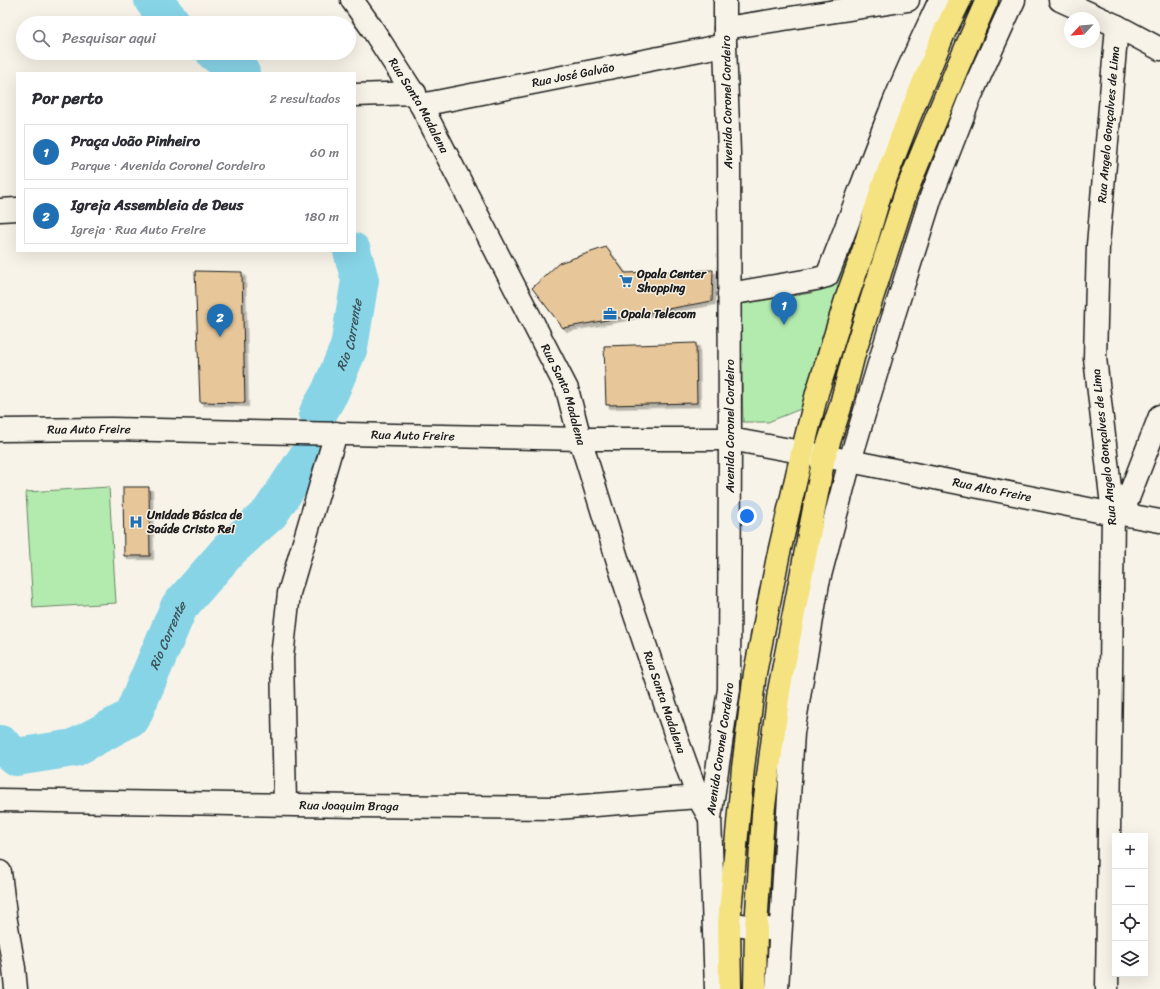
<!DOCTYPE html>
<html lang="pt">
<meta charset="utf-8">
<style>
:root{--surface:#fff;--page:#f7f7f7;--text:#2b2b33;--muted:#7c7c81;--line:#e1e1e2;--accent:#1f6fb2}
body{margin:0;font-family:Sriracha,sans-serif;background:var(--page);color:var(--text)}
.controls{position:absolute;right:12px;bottom:12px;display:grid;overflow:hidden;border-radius:0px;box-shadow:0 4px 16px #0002}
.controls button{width:36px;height:36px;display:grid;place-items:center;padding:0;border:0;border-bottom:1px solid var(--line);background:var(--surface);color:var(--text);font:20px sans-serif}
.compass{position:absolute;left:1064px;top:12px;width:36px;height:36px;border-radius:50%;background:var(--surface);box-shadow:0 4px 16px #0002;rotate:244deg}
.you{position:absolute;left:747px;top:516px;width:14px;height:14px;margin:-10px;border:3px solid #fff;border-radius:50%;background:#1a73e8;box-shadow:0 0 0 6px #1a73e833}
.badge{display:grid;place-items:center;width:26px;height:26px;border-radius:50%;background:var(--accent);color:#fff;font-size:13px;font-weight:700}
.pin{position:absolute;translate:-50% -33px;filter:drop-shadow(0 1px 2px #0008)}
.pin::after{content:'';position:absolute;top:21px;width:14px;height:12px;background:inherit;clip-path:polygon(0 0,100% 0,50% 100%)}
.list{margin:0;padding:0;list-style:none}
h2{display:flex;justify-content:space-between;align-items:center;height:52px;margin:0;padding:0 16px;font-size:17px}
h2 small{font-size:13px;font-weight:400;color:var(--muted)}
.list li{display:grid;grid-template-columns:26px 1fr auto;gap:12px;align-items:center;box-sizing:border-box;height:56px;margin:0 8px 8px;padding:0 8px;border:1px solid var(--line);border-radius:0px}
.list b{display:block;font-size:15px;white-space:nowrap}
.list p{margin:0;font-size:13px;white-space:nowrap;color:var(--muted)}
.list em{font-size:13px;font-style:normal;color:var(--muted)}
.icon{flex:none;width:22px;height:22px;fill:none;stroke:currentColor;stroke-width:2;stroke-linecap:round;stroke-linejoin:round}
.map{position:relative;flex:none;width:1160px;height:989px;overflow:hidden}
.search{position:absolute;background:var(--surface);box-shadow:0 4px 16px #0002;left:16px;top:16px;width:340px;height:44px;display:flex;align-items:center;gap:10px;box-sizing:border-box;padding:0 14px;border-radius:22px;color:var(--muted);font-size:15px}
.panel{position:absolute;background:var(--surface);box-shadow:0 4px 16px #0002;left:16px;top:72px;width:340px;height:180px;border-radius:0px}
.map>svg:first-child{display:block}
.green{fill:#b3ebaf;stroke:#688466}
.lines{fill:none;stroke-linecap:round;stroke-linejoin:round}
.river{stroke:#87d4e7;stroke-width:38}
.building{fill:#e7c799;stroke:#1c1c1c;filter:url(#shadow)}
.minor-casing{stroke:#1c1c1c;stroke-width:25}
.major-casing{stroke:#1c1c1c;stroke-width:25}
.minor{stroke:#f7f3e8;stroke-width:22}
.major{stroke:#f5e382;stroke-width:22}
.labels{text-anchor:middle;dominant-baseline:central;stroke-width:3;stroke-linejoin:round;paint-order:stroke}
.street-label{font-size:12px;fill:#1c1c1c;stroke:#f7f3e8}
.poi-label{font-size:12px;font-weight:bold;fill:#1c1c1c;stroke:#f7f3e8;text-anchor:start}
.water-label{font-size:13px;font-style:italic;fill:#3c5359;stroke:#f7f3e8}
</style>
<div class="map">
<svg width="1160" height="989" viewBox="0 0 1160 989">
<defs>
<filter id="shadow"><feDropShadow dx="3.5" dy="3.5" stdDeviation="0" flood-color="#0004"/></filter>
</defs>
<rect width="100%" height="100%" fill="#f7f3e8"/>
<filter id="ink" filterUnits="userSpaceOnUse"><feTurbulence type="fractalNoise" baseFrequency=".025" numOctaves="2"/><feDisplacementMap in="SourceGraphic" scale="8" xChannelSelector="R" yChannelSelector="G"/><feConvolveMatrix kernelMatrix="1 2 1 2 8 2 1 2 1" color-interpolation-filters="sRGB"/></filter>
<g filter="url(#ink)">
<path class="green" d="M856,220L861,222L810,380L803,408L768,422H743L740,304L811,293L830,284Z
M109,487L116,603L33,608L26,492Z"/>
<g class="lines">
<g class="river">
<path d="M153,0L172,23"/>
<path d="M215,53L241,73"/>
<path id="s1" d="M318,413L330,392L349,347L360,280L352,251"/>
<path id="s2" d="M0,744L16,757L74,748L132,717L179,607L229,550L270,513L310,453"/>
</g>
</g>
<path class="building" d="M606,247L625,273L713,270L712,301L563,328L532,288L559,263Z
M195,271L242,272L245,403L200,402Z
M696,343L697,403L606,405L604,346Z
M123,487H149L150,556H124Z"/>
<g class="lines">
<g class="minor-casing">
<g id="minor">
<path id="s3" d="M352,0L371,27L421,105L567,389L580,439L630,600L678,742L698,797L710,818"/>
<path d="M1060,0L1117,26L1160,49"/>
<path d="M725,28L908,0"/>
<path d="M355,95L415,93"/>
<path id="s4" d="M421,105L725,45"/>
<path d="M0,210L17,209"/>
<path d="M729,294L816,279L827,276C850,219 870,162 893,105C907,70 924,35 940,0"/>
<path id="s5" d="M0,430L112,429L580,439H730L850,461L1113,514H1122L1160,521"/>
<path d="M1122,514L1160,416"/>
<path id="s6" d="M0,800L356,806L557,808L698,797"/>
<path d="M285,804L282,657L289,593L336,433"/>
<path d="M0,872L5,915L14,968L16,989"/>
<path d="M715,922L729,923L775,930"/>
<path id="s7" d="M716,989L710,818L729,689L730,439L729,153L725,45V0"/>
<path d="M777,989L793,733L818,583L850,461L891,324L931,197L971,95L1014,0"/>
<path id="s8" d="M1107,989L1113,514L1095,358L1098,245L1117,26"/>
</g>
</g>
<g class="major-casing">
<path id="major" d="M730,989L729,923L743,768L755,673L778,557L802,453L817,393L830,352L846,300L864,249L882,188L908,120L944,33L960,0
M755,989L756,928L763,814L779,691L824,457L840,408L854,354L906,192L958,66L987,0"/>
</g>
<use href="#minor" class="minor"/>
<use href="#major" class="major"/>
</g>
</g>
<defs>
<g id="supermarket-bare" transform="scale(1.08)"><path d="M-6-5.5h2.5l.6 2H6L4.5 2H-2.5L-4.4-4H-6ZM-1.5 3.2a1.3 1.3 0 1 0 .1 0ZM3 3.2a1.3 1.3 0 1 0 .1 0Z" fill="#1f6fb2" stroke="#f7f3e8" stroke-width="2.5" paint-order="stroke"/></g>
<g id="office-bare" transform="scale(1.08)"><path d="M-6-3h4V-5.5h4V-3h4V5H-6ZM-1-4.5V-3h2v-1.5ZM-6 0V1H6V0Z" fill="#1f6fb2" stroke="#f7f3e8" stroke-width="2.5" paint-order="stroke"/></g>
<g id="hospital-bare" transform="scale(1.08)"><path d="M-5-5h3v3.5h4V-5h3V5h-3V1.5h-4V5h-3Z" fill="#1f6fb2" stroke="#f7f3e8" stroke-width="2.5" paint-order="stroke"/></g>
</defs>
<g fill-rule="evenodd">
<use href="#supermarket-bare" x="626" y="281"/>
<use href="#office-bare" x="610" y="314"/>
<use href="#hospital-bare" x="136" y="522"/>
</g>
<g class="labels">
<g class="street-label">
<text stroke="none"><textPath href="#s4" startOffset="155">Rua José Galvão</textPath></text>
<text transform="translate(727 102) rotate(-91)">Avenida Coronel Cordeiro</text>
<text stroke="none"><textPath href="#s3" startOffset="125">Rua Santa Madalena</textPath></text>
<text stroke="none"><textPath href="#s8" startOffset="866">Rua Angelo Gonçalves de Lima</textPath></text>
<text stroke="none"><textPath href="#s3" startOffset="449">Rua Santa Madalena</textPath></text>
<text transform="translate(730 426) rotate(-90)">Avenida Coronel Cordeiro</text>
<text stroke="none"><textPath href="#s5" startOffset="89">Rua Auto Freire</textPath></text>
<text stroke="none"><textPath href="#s5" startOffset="413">Rua Auto Freire</textPath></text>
<text transform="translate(1104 447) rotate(-96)">Rua Angelo Gonçalves de Lima</text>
<text stroke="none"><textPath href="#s5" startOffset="997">Rua Alto Freire</textPath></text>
<text stroke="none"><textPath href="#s3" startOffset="773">Rua Santa Madalena</textPath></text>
<text stroke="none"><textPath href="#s7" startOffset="241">Avenida Coronel Cordeiro</textPath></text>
<text stroke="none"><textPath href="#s6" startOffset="349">Rua Joaquim Braga</textPath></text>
</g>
<g class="poi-label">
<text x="637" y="274">Opala Center<tspan x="637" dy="14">Shopping</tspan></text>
<text x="621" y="314">Opala Telecom</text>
<text x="147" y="515">Unidade Básica de<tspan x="147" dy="14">Saúde Cristo Rei</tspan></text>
</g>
<g class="water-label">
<text stroke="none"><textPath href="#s1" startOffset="85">Rio Corrente</textPath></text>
<text stroke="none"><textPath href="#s2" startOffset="234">Rio Corrente</textPath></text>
</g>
</g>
</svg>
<div class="controls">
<button>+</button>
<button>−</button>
<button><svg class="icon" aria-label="locate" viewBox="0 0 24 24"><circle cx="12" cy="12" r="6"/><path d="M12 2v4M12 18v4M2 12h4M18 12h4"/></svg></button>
<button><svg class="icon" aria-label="layers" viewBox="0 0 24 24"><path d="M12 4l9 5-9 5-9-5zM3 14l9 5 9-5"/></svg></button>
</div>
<svg class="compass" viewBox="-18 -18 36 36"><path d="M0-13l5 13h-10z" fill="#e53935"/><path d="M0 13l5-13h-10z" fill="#7c7c81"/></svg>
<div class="you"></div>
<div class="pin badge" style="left:784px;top:325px">1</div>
<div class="pin badge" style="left:220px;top:337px">2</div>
<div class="search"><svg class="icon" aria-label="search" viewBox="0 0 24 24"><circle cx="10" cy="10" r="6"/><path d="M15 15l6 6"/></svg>Pesquisar aqui</div>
<section class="panel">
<h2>Por perto<small>2 resultados</small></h2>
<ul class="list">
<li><span class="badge">1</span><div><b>Praça João Pinheiro</b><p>Parque · Avenida Coronel Cordeiro</p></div><em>60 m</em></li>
<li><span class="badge">2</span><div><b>Igreja Assembleia de Deus</b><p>Igreja · Rua Auto Freire</p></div><em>180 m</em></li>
</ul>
</section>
</div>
